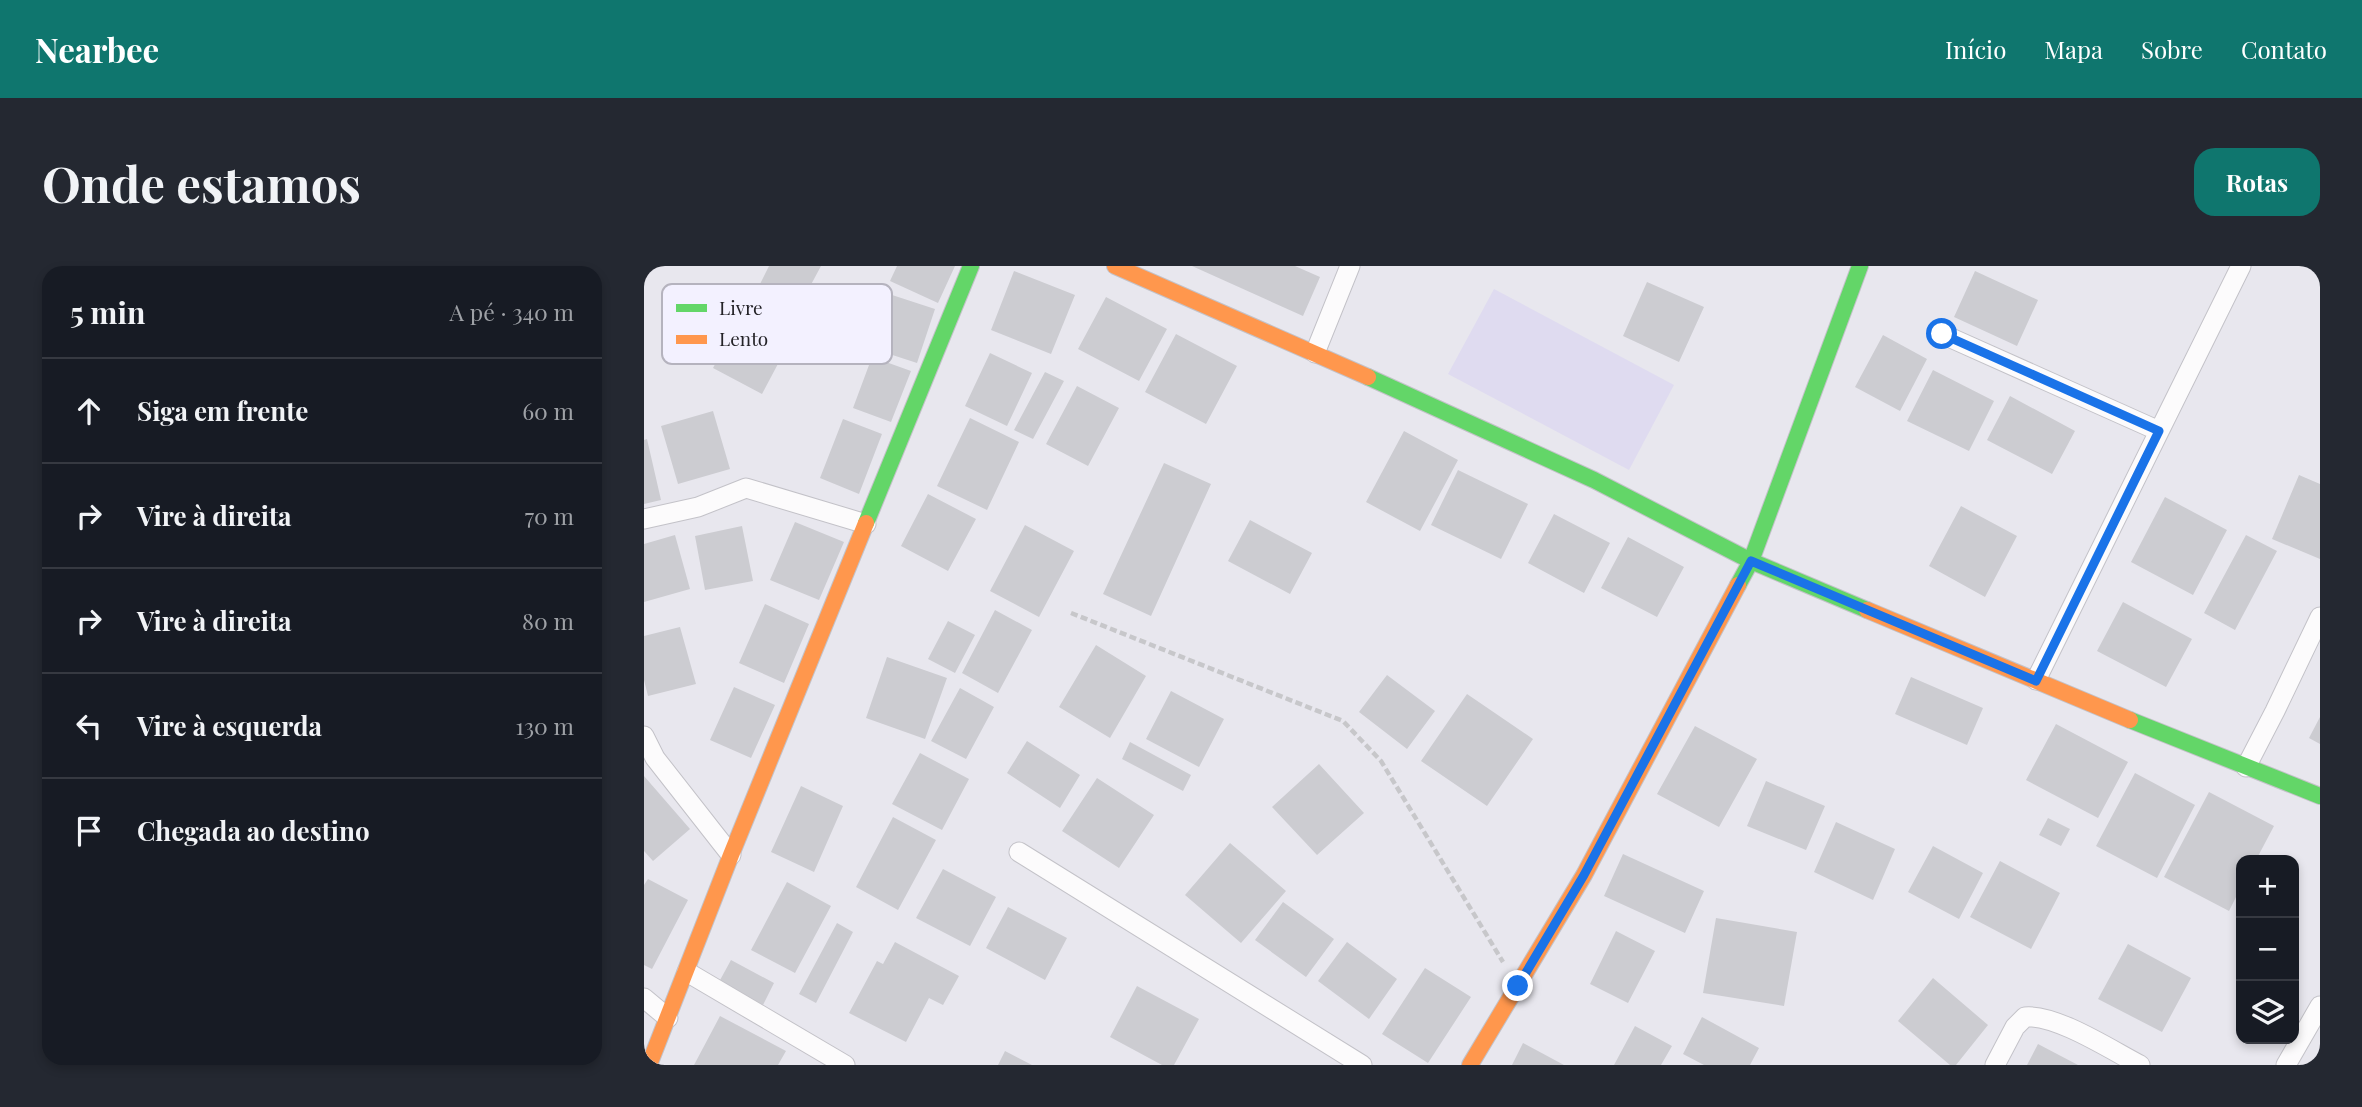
<!DOCTYPE html>
<html lang="pt">
<meta charset="utf-8">
<style>
:root{--surface:#171b24;--page:#242831;--text:#f1f3f6;--muted:#9ea1a6;--line:#363941;--accent:#0f766e}
body{margin:0;font-family:"Playfair Display",serif;background:var(--page);color:var(--text)}
.controls{position:absolute;right:21px;bottom:21px;display:grid;overflow:hidden;border-radius:14px;box-shadow:0 4px 10px #0003}
.controls button{width:63px;height:63px;display:grid;place-items:center;padding:0;border:0;border-bottom:2px solid var(--line);background:var(--surface);color:var(--text);font:35px sans-serif}
.stop{position:absolute;width:21px;height:21px;margin:-16px;border:5px solid #1a73e8;border-radius:50%;background:#fff}
.stop.end{background:#1a73e8;border-color:#fff;box-shadow:0 2px 7px #0008}
.list{margin:0;padding:0;list-style:none}
h2{display:flex;justify-content:space-between;align-items:center;height:91px;margin:0;padding:0 28px;font-size:30px}
h2 small{font-size:23px;font-weight:400;color:var(--muted)}
.list li{display:grid;grid-template-columns:46px 1fr auto;gap:21px;align-items:center;box-sizing:border-box;height:105px;padding:0 28px;border-top:2px solid var(--line)}
.list b{display:block;font-size:26px;white-space:nowrap}
.list em{font-size:23px;font-style:normal;color:var(--muted)}
.icon{flex:none;width:38px;height:38px;fill:none;stroke:currentColor;stroke-width:2;stroke-linecap:round;stroke-linejoin:round}
.map{position:relative;flex:none;width:1676px;height:799px;overflow:hidden;border-radius:21px}
header{display:flex;align-items:center;gap:42px;box-sizing:border-box;height:98px;padding:0 35px;background:var(--accent);color:#fff}
header strong{font-size:33px}
nav{display:flex;gap:38px;margin-inline-start:auto;font-size:24px}
.intro{display:flex;align-items:center;justify-content:space-between;box-sizing:border-box;height:168px;padding:0 42px}
h1{margin:0;font-size:49px}
.button{padding:18px 32px;border-radius:21px;background:var(--accent);color:#fff;font-size:24px;font-weight:700}
main{display:flex;gap:42px;padding:0 42px}
aside{flex:1;background:var(--surface);border-radius:21px;box-shadow:0 4px 10px #0003}
.map>svg:first-child{display:block}
.green{fill:#dfdbf0}
.building{fill:#ccccd1}
.lines{fill:none;stroke-linecap:round;stroke-linejoin:round}
.street-casing{stroke:#c3c2c8;stroke-width:21}
.fast-casing{stroke:#c3c2c8;stroke-width:18}
.slow-casing{stroke:#c3c2c8;stroke-width:18}
.path{stroke:#c7c7ca;stroke-width:4.5;stroke-dasharray:7 3.5;stroke-linecap:butt}
.street{stroke:#fcfbfc;stroke-width:19}
.fast{stroke:#63d668;stroke-width:16}
.slow{stroke:#ff974d;stroke-width:16}
.route{stroke:#1a73e8;stroke-width:9}
.key{fill:#f3f1ff;stroke:#b5b3be;stroke-width:2}
.key-label{font-size:19px;fill:#242328}
</style>
<header>
<strong>Nearbee</strong>
<nav><a>Início</a><a>Mapa</a><a>Sobre</a><a>Contato</a></nav>
</header>
<div class="intro"><h1>Onde estamos</h1><a class="button">Rotas</a></div>
<main>
<aside>
<h2>5 min<small>A pé · 340 m</small></h2>
<ul class="list">
<li><svg class="icon" aria-label="ahead" viewBox="0 0 24 24"><path d="M12 20V5M6 11l6-6 6 6"/></svg><div><b>Siga em frente</b></div><em>60 m</em></li>
<li><svg class="icon" aria-label="right" viewBox="0 0 24 24"><path d="M7 20v-9h11M14 6l5 5-5 5"/></svg><div><b>Vire à direita</b></div><em>70 m</em></li>
<li><svg class="icon" aria-label="right" viewBox="0 0 24 24"><path d="M7 20v-9h11M14 6l5 5-5 5"/></svg><div><b>Vire à direita</b></div><em>80 m</em></li>
<li><svg class="icon" aria-label="left" viewBox="0 0 24 24"><path d="M17 20v-9H6M10 6l-5 5 5 5"/></svg><div><b>Vire à esquerda</b></div><em>130 m</em></li>
<li><svg class="icon" aria-label="arrive" viewBox="0 0 24 24"><path d="M6 21V4h12l-3 4 3 4H6"/></svg><div><b>Chegada ao destino</b></div></li>
</ul>
</aside>
<div class="map">
<svg width="1676" height="799" viewBox="0 0 1676 799">
<rect width="100%" height="100%" fill="#e8e7ee"/>
<path class="green" d="M850,23L1030,119L985,204L804,108Z"/>
<path class="building" d="M125,0H177L155,41L115,20Z
M253,0H311L294,37L246,15Z
M548,0H651L676,11L659,50Z
M370,5L431,29L407,88L347,64Z
M1331,5L1394,34L1373,80L1310,51Z
M1003,16L1060,41L1035,96L979,70Z
M245,28L291,43L273,97L227,82Z
M462,31L523,63L495,115L434,83Z
M104,36L153,62L118,128L69,102Z
M532,68L593,100L562,158L501,126Z
M1239,69L1283,93L1256,145L1211,121Z
M346,87L388,107L363,160L321,140Z
M228,91L267,105L247,156L209,142Z
M1289,104L1350,135L1325,185L1263,155Z
M401,106L420,115L389,173L370,164Z
M433,120L475,142L444,200L402,178Z
M1366,130L1431,165L1408,208L1343,174Z
M69,145L86,203L34,218L17,160Z
M326,152L375,176L343,244L293,220Z
M199,153L238,168L215,228L176,212Z
M760,165L814,194L776,265L722,236Z
M3,173L17,234L0,238V174Z
M520,197L567,218L507,350L459,328Z
M814,204L884,238L857,293L787,259Z
M1655,209L1676,218V293L1628,273Z
M284,228L332,253L304,305L257,280Z
M1521,231L1583,264L1549,329L1487,296Z
M1317,240L1373,270L1341,331L1285,300Z
M910,248L966,277L940,327L884,297Z
M606,254L668,287L646,328L584,295Z
M151,256L200,276L175,334L126,314Z
M381,259L430,285L395,351L346,325Z
M98,260L109,315L61,324L51,270Z
M31,269L46,323L0,336V278Z
M1602,269L1633,285L1591,364L1560,347Z
M984,271L1040,301L1013,351L957,322Z
M1479,336L1548,373L1522,421L1453,385Z
M121,338L165,358L140,417L95,397Z
M351,344L388,364L354,427L318,407Z
M304,355L331,369L311,407L284,393Z
M36,361L52,418L4,430L0,414V370Z
M452,379L502,410L466,472L415,441Z
M243,391L303,412L281,473L222,452Z
M743,409L791,445L763,483L715,446Z
M1267,411L1339,442L1323,479L1251,448Z
M90,421L131,439L107,492L66,474Z
M316,422L350,441L322,493L287,475Z
M527,425L580,453L555,501L502,473Z
M823,428L889,473L843,540L777,495Z
M1676,451V478L1665,472Z
M1412,458L1484,496L1454,552L1382,514Z
M1051,460L1113,493L1075,561L1013,528Z
M383,475L436,509L416,542L363,507Z
M486,476L547,509L539,525L478,493Z
M276,487L325,513L298,564L248,538Z
M675,498L720,547L673,589L628,541Z
M1491,507L1551,539L1513,612L1452,580Z
M0,510L46,563L9,595L0,585Z
M453,512L510,549L475,602L418,565Z
M1122,515L1181,540L1162,584L1103,560Z
M157,520L199,540L170,606L127,586Z
M1565,526L1630,560L1612,594H1597V621L1585,645L1520,611Z
M249,551L292,574L254,644L212,621Z
M1404,552L1426,563L1417,580L1395,569Z
M1192,556L1251,583L1229,634L1170,606Z
M586,577L642,625L597,677L541,629Z
M1289,580L1339,607L1315,653L1264,626Z
M979,588L1060,625L1041,667L960,630Z
M1356,595L1416,627L1387,683L1326,651Z
M299,603L352,631L326,680L272,652Z
M4,613L44,634L8,703L0,699V619Z
M143,616L187,640L151,707L107,684Z
M639,636L690,673L662,711L611,674Z
M364,641L423,672L401,714L342,682Z
M1072,652L1153,666L1140,740L1059,727Z
M193,657L209,666L172,737L155,728Z
M972,665L1011,685L984,737L946,718Z
M251,676L315,710L299,739L285,732L262,776L205,747L233,695L239,698Z
M703,676L753,713L725,753L674,715Z
M1484,678L1547,712L1518,766L1454,733Z
M87,694L130,717L119,739L75,716Z
M781,702L827,731L784,797L738,768Z
M1289,712L1344,759L1312,799H1306L1254,755Z
M493,720L555,753L530,799H518L466,771Z
M76,750L142,785L134,799H50Z
M1058,751L1115,782L1106,799H1060L1039,788Z
M991,760L1028,780L1017,799H970Z
M879,777L920,799H868Z
M1394,778L1434,799H1383Z
M361,785L388,799H354Z"/>
<g class="lines">
<g class="street-casing">
<path id="street" d="M1298,68L1515,165
M671,87L706,0
M0,253L54,241L102,222L222,258
M1392,414L1597,0
M0,470L11,492L87,589
M1602,501L1631,445L1676,351
M375,586L718,799
M43,706L201,799
M0,732L24,752
M1351,799L1371,761L1381,751C1412,748 1467,784 1496,799
M1642,799L1676,740"/>
</g>
<g class="fast-casing">
<path id="fast" d="M724,111L950,214L1107,295L1223,344
M222,257L327,0
M1094,319L1107,295L1216,0
M1486,454L1676,530"/>
</g>
<g class="slow-casing">
<path id="slow" d="M471,0L724,111
M1223,344L1486,454
M5,799L87,589L222,257
M826,799L940,609L1094,319"/>
</g>
<path class="path" d="M427,347L699,455L737,495L859,696"/>
<use href="#street" class="street"/>
<use href="#fast" class="fast"/>
<use href="#slow" class="slow"/>
</g>
<g class="lines">
<path class="route" d="M874,720L940,609L1107,295L1392,415L1515,165L1298,68"/>
</g>
<rect x="18" y="18" width="230" height="80" rx="10" class="key"/>
<rect x="32" y="38" width="31" height="8" fill="#63d668"/>
<rect x="32" y="69" width="31" height="9" fill="#ff974d"/>
<g class="key-label">
<text x="75" y="49">Livre</text>
<text x="75" y="80">Lento</text>
</g>
</svg>
<div class="controls">
<button>+</button>
<button>−</button>
<button><svg class="icon" aria-label="layers" viewBox="0 0 24 24"><path d="M12 4l9 5-9 5-9-5zM3 14l9 5 9-5"/></svg></button>
</div>
<div class="stop" style="left:1298px;top:68px"></div>
<div class="stop end" style="left:874px;top:720px"></div>
</div>
</main>
